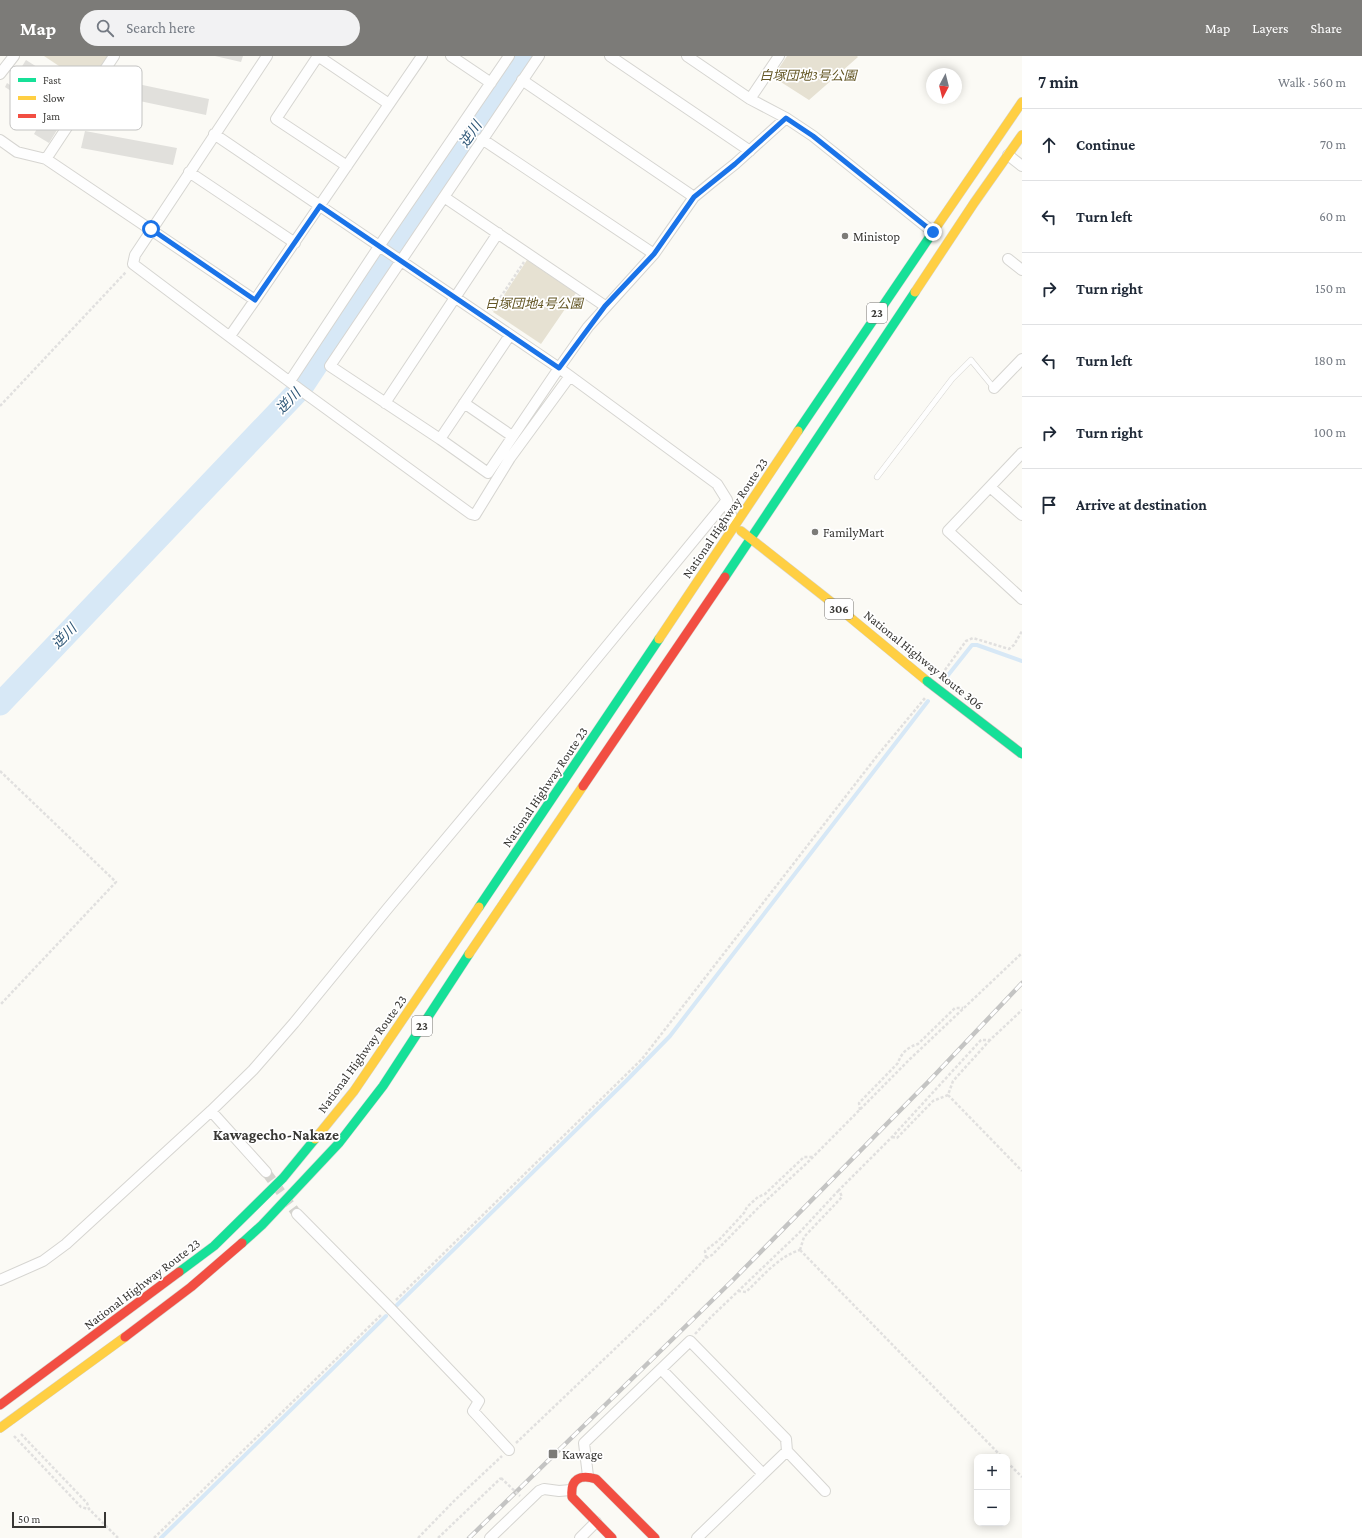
<!DOCTYPE html>
<meta charset="utf-8">
<style>
:root{--surface:#fff;--page:#f2f2f3;--text:#1f2937;--muted:#747a83;--line:#e0e1e3;--accent:#7c7b78}
body{margin:0;font-family:"Crimson Pro","Noto Sans JP",serif;background:var(--page);color:var(--text)}
.controls{position:absolute;right:12px;bottom:12px;display:grid;overflow:hidden;border-radius:8px;box-shadow:0 2px 10px #0003}
.controls button{width:36px;height:36px;display:grid;place-items:center;padding:0;border:0;border-bottom:1px solid var(--line);background:var(--surface);color:var(--text);font:20px sans-serif}
.compass{position:absolute;left:926px;top:12px;width:36px;height:36px;border-radius:50%;background:var(--surface);box-shadow:0 2px 10px #0003;rotate:187deg}
.scale{position:absolute;left:12px;bottom:10px;width:94px;box-sizing:border-box;padding-left:4px;border:2px solid #383734;border-top:0;font-size:11px;line-height:14px;white-space:nowrap;color:#383734;-webkit-text-stroke:3px #fff;paint-order:stroke}
.stop{position:absolute;width:12px;height:12px;margin:-9px;border:3px solid #1a73e8;border-radius:50%;background:#fff}
.stop.end{background:#1a73e8;border-color:#fff;box-shadow:0 1px 4px #0008}
.list{margin:0;padding:0;list-style:none}
h2{display:flex;justify-content:space-between;align-items:center;height:52px;margin:0;padding:0 16px;font-size:17px}
h2 small{font-size:13px;font-weight:400;color:var(--muted)}
.list li{display:grid;grid-template-columns:26px 1fr auto;gap:12px;align-items:center;box-sizing:border-box;height:72px;padding:0 16px;border-top:1px solid var(--line)}
.list b{display:block;font-size:15px;white-space:nowrap}
.list em{font-size:13px;font-style:normal;color:var(--muted)}
.icon{flex:none;width:22px;height:22px;fill:none;stroke:currentColor;stroke-width:2;stroke-linecap:round;stroke-linejoin:round}
.map{position:relative;flex:none;width:1022px;height:1482px;overflow:hidden}
header{display:flex;align-items:center;gap:24px;box-sizing:border-box;height:56px;padding:0 20px;background:var(--accent);color:#fff}
header strong{font-size:19px}
nav{display:flex;gap:22px;margin-inline-start:auto;font-size:14px}
.search{width:280px;height:36px;background:var(--page);display:flex;align-items:center;gap:10px;box-sizing:border-box;padding:0 14px;border-radius:22px;color:var(--muted);font-size:15px}
main{display:flex}
aside{flex:1;background:var(--surface)}
.map>svg:first-child{display:block}
.green{fill:#e6e1d2}
.lines{fill:none;stroke-linecap:round;stroke-linejoin:round}
.stream{stroke:#d7e8f6;stroke-width:4}
.river{stroke:#d7e8f6;stroke-width:23}
.building{fill:#e1e0dc}
.street-tunnel{stroke:#d4d3ce;stroke-width:10;stroke-dasharray:10 5;stroke-linecap:butt}
.lane-casing{stroke:#d6d5d1;stroke-width:6}
.street-casing{stroke:#d6d5d1;stroke-width:12}
.fast-casing{stroke:#d6d5d1;stroke-width:10}
.slow-casing{stroke:#d6d5d1;stroke-width:10}
.jam-casing{stroke:#d6d5d1;stroke-width:10}
.path{stroke:#e1e0df;stroke-width:2.5;stroke-dasharray:3 2;stroke-linecap:butt}
.lane{stroke:#fefefe;stroke-width:5}
.street{stroke:#fefefe;stroke-width:10}
.fast{stroke:#16e098;stroke-width:9}
.slow{stroke:#ffcf43;stroke-width:9}
.jam{stroke:#f24e42;stroke-width:9}
.rail-casing{stroke:#c4c4c3;stroke-width:4.5}
.rail{stroke:#fff;stroke-width:3;stroke-dasharray:9;stroke-linecap:butt}
.fast-bridge-casing{stroke:#c7b6b7;stroke-width:10;stroke-linecap:butt}
.path-bridge{stroke:#e1e0df;stroke-width:2.5;stroke-dasharray:3 2;stroke-linecap:butt}
.fast-bridge{stroke:#16e098;stroke-width:9}
.route{stroke:#1a73e8;stroke-width:5}
.poi-dot{fill:#7c7b78;stroke:#fff;stroke-width:1.5}
.labels{text-anchor:middle;dominant-baseline:central;stroke-width:3.5;stroke-linejoin:round;paint-order:stroke}
.shield{fill:#fff;stroke:#747371;stroke-width:1}
.shield-label{font-size:12px;font-weight:bold;fill:#383734}
.park-label{font-size:13px;font-style:italic;fill:#635624;stroke:#fff}
.poi-label{font-size:13px;fill:#383734;stroke:#fff;text-anchor:start}
.street-label{font-size:13px;fill:#383734;stroke:#fff}
.water-label{font-size:14px;font-style:italic;fill:#2c5575;stroke:#fff}
.quarter-label{font-size:15px;font-weight:bold;fill:#383734;stroke:#fff}
.key{fill:#fff;stroke:#c3c3c2;stroke-width:1}
.key-label{font-size:11px;fill:#383734}
</style>
<header>
<strong>Map</strong>
<div class="search"><svg class="icon" aria-label="search" viewBox="0 0 24 24"><circle cx="10" cy="10" r="6"/><path d="M15 15l6 6"/></svg>Search here</div>
<nav><a>Map</a><a>Layers</a><a>Share</a></nav>
</header>
<main>
<div class="map">
<svg width="1022" height="1482" viewBox="0 0 1022 1482">
<rect width="100%" height="100%" fill="#fbfaf5"/>
<path class="green" d="M44,0H108L89,30Z
M787,0H857L858,1L809,44L773,21Z
M527,204L576,237L541,288L493,256Z"/>
<g class="lines">
<path class="stream" d="M945,623L972,589H977L1022,605
M397,1249L626,1025L670,980L928,645
M161,1482L386,1260"/>
<path class="river" d="M0,648L302,331L521,0"/>
</g>
<path class="building" d="M215,0H243L241,6Z
M26,4L78,37L68,53L16,20Z
M114,23L209,43L206,59L111,39Z
M7,27L58,61L55,64L5,31Z
M42,64L57,74L49,87L34,78Z
M85,75L177,92L173,109L81,92Z"/>
<g class="lines">
<path class="street-tunnel" d="M266,1116L297,1158"/>
<g class="lane-casing">
<path id="lane" d="M877,421L952,323L971,304L994,332"/>
</g>
<g class="street-casing">
<path id="street" d="M267,0L135,199L133,208L302,335L471,458L475,459L510,402L570,320
M318,0L276,63L347,110
M318,0L389,48
M451,0L491,27
M539,0L330,310L440,383L488,417L559,312L588,271L654,198L694,141L711,127L735,108L786,62
M610,0L750,95
M687,0L750,43L786,62L813,80L933,176
M0,18L14,0
M522,24L694,141
M750,43L779,0
M214,78L559,312L717,428L727,444L734,470
M482,83L654,198
M0,84L17,96L46,103L255,244L422,0
M1008,99L1022,110
M46,103L114,0
M189,116L295,187
M444,141L605,250
M1008,203L1022,214
M230,280L255,244
M290,325L380,189L509,0
M994,332L1022,303
M385,347L498,177
M464,347L512,380
M440,383L510,279
M1022,397L948,475L1022,543
M990,431L1022,459
M211,1055L266,1116
M297,1158L389,1251L479,1345L473,1355L509,1394
M0,1224L43,1205L66,1188L211,1055L253,1014L294,967L388,852L569,636L727,444
M661,1313L763,1418
M787,1395L825,1435
M588,1420L584,1387L690,1285L786,1383L787,1395L697,1482
M490,1482L539,1435L544,1433L559,1435L571,1434
M580,1482L596,1466"/>
</g>
<g class="fast-casing">
<path id="fast" d="M798,375L935,173
M725,521L915,236
M479,851L659,583
M242,1187L262,1169L339,1087L383,1030L469,898
M179,1216L214,1190L283,1122L315,1083"/>
</g>
<g class="slow-casing">
<path id="slow" d="M935,173L1022,46
M915,236L974,147L1022,79
M741,475L835,549L927,625
M659,583L798,375
M469,898L583,730
M315,1083L354,1035L479,851
M0,1372L125,1281"/>
</g>
<g class="jam-casing">
<path id="jam" d="M583,730L725,521
M125,1281L191,1231L242,1187
M0,1349L179,1216
M612,1482L572,1441C570,1423 580,1418 596,1423L655,1482"/>
</g>
<path class="path" d="M492,254L524,206
M0,350L126,216
M942,618L966,585L973,582L1009,593L1014,589L1022,575
M0,715L116,826L0,949
M948,1039L1022,1115
M860,1054L859,1047L898,1007C901,997 908,991 918,988L955,952H963
M892,1081L897,1082L933,1045L948,1039L953,1025L990,984
M800,1194L804,1181L842,1141L839,1134L892,1081L981,984H990L1022,954
M800,1194L1002,1401
M706,1202L705,1195L719,1184L744,1157L747,1151L758,1141L765,1138L804,1101H813
M738,1235L746,1236C762,1221 779,1200 800,1194
M396,1244L642,1003L877,700L925,642
M695,1278L710,1262L799,1177L839,1134
M21,1378L87,1447L89,1453L118,1482
M14,1380L81,1451L88,1453
M516,1387L662,1248L706,1202L712,1199L758,1152L807,1107L910,1003L1022,897
M1007,1406L1022,1421
M154,1482L381,1259
M418,1482L454,1445L502,1400
M438,1482L501,1422"/>
<use href="#lane" class="lane"/>
<use href="#street" class="street"/>
<use href="#fast" class="fast"/>
<use href="#slow" class="slow"/>
<use href="#jam" class="jam"/>
<g class="rail-casing">
<path id="rail" d="M469,1482L732,1225L930,1024L1022,927"/>
</g>
<use href="#rail" class="rail"/>
<g class="fast-bridge-casing">
<path id="fast-bridge" d="M927,625L1022,698"/>
</g>
<path class="path-bridge" d="M501,1422L520,1440"/>
<use href="#fast-bridge" class="fast-bridge"/>
</g>
<g class="lines">
<path class="route" d="M151,173L255,244L320,150L559,312L605,250L654,198L694,141L735,108L786,62L813,80L933,176"/>
</g>
<g class="poi-dot">
<circle cx="845" cy="180" r="4"/>
<circle cx="815" cy="476" r="4"/>
<rect x="548" y="1393" width="10" height="10" rx="2"/>
</g>
<g class="labels">
<g class="shield">
<rect x="867" y="247" width="20" height="20" rx="3"/>
<rect x="825" y="543" width="28" height="20" rx="3"/>
<rect x="412" y="960" width="20" height="20" rx="3"/>
</g>
<g class="shield-label">
<text x="877" y="257">23</text>
<text x="839" y="553">306</text>
<text x="422" y="970">23</text>
</g>
<g class="park-label">
<text x="808" y="19">白塚団地3号公園</text>
<text x="534" y="247">白塚団地4号公園</text>
</g>
<g class="poi-label">
<text x="853" y="180">Ministop</text>
<text x="823" y="476">FamilyMart</text>
<text x="562" y="1398">Kawage</text>
</g>
<g class="street-label">
<text transform="translate(725 462) rotate(-56)">National Highway Route 23</text>
<text transform="translate(924 604) rotate(39)">National Highway Route 306</text>
<text transform="translate(545 731) rotate(-56)">National Highway Route 23</text>
<text transform="translate(362 998) rotate(-54)">National Highway Route 23</text>
<text transform="translate(142 1228) rotate(-37)">National Highway Route 23</text>
</g>
<g class="water-label">
<text transform="translate(470 78) rotate(-56)">逆川</text>
<text transform="translate(288 345) rotate(-47)">逆川</text>
<text transform="translate(64 580) rotate(-46)">逆川</text>
</g>
<g class="quarter-label">
<text x="276" y="1079">Kawagecho-Nakaze</text>
</g>
</g>
<rect x="10" y="10" width="132" height="64" rx="6" class="key"/>
<rect x="18" y="22" width="18" height="4" fill="#16e098"/>
<rect x="18" y="40" width="18" height="4" fill="#ffcf43"/>
<rect x="18" y="58" width="18" height="4" fill="#f24e42"/>
<g class="key-label">
<text x="43" y="28">Fast</text>
<text x="43" y="46">Slow</text>
<text x="43" y="64">Jam</text>
</g>
</svg>
<div class="controls">
<button>+</button>
<button>−</button>
</div>
<svg class="compass" viewBox="-18 -18 36 36"><path d="M0-13l5 13h-10z" fill="#e53935"/><path d="M0 13l5-13h-10z" fill="#747a83"/></svg>
<div class="scale">50 m</div>
<div class="stop" style="left:151px;top:173px"></div>
<div class="stop end" style="left:933px;top:176px"></div>
</div>
<aside>
<h2>7 min<small>Walk · 560 m</small></h2>
<ul class="list">
<li><svg class="icon" aria-label="ahead" viewBox="0 0 24 24"><path d="M12 20V5M6 11l6-6 6 6"/></svg><div><b>Continue</b></div><em>70 m</em></li>
<li><svg class="icon" aria-label="left" viewBox="0 0 24 24"><path d="M17 20v-9H6M10 6l-5 5 5 5"/></svg><div><b>Turn left</b></div><em>60 m</em></li>
<li><svg class="icon" aria-label="right" viewBox="0 0 24 24"><path d="M7 20v-9h11M14 6l5 5-5 5"/></svg><div><b>Turn right</b></div><em>150 m</em></li>
<li><svg class="icon" aria-label="left" viewBox="0 0 24 24"><path d="M17 20v-9H6M10 6l-5 5 5 5"/></svg><div><b>Turn left</b></div><em>180 m</em></li>
<li><svg class="icon" aria-label="right" viewBox="0 0 24 24"><path d="M7 20v-9h11M14 6l5 5-5 5"/></svg><div><b>Turn right</b></div><em>100 m</em></li>
<li><svg class="icon" aria-label="arrive" viewBox="0 0 24 24"><path d="M6 21V4h12l-3 4 3 4H6"/></svg><div><b>Arrive at destination</b></div></li>
</ul>
</aside>
</main>
